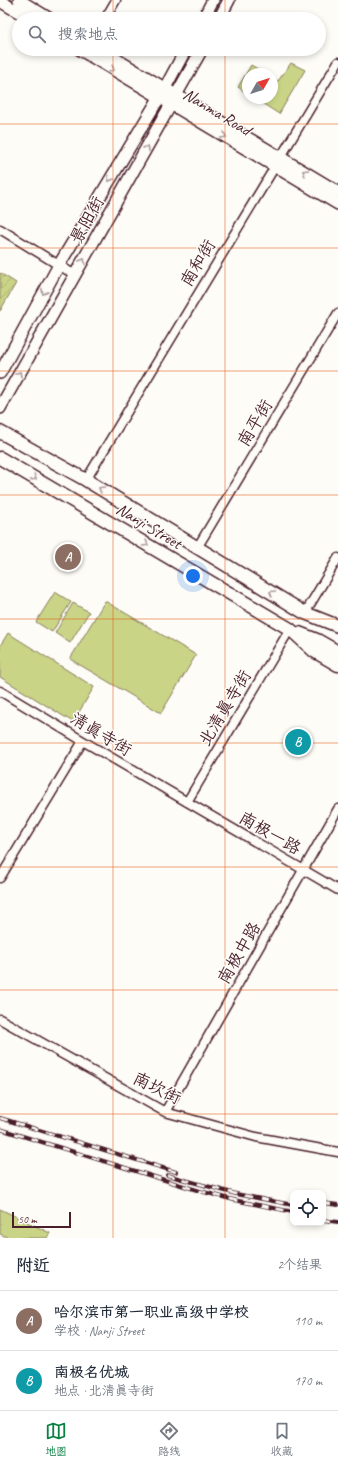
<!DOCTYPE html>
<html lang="zh">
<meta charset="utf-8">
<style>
:root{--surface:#fff;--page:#f2f2f3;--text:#1f2937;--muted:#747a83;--line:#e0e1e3;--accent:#0b8043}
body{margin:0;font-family:Caveat,"LXGW WenKai TC",sans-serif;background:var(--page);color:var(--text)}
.controls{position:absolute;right:12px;bottom:12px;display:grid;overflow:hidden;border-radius:8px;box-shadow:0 2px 6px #0003}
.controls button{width:36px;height:36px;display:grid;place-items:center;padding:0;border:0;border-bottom:1px solid var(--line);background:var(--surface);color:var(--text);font:20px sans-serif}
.compass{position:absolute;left:242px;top:68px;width:36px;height:36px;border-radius:50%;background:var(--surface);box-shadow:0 2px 6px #0003;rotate:51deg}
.scale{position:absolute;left:12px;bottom:10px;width:59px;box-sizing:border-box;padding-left:4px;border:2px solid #4a1f2b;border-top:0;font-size:11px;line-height:14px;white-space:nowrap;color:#4a1f2b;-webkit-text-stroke:3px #fdfcf7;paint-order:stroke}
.you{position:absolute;left:193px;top:576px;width:14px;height:14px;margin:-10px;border:3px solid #fff;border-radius:50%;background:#1a73e8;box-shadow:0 0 0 6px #1a73e833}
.badge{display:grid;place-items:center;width:26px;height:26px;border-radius:50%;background:var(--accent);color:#fff;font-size:13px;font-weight:700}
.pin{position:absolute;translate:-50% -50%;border:2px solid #fff;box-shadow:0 1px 4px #0006}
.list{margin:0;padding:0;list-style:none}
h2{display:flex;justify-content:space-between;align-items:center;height:52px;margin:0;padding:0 16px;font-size:17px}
h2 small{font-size:13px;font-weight:400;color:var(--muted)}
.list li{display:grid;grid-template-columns:26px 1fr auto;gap:12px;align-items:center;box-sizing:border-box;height:60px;padding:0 16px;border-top:1px solid var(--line)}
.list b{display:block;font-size:15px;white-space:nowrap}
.list p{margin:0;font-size:13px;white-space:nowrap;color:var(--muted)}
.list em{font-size:13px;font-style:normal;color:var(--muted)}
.icon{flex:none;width:22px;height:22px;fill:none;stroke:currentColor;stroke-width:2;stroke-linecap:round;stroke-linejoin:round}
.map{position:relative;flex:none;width:338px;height:1238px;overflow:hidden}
.search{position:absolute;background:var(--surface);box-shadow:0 2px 6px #0003;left:12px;right:12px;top:12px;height:44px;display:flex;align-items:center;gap:10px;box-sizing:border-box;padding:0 14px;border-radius:22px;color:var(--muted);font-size:15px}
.sheet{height:172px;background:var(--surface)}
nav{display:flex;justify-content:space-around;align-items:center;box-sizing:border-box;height:56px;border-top:1px solid var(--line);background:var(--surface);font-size:11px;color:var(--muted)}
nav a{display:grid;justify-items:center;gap:2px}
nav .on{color:var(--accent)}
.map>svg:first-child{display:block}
.park{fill:#c9d487;stroke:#8a7a59}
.garden{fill:url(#garden-furrows);stroke:#8a7a59}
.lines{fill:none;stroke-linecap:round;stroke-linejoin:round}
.minor-casing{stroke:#4a1f2b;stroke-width:11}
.major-casing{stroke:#4a1f2b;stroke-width:14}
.highway-casing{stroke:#4a1f2b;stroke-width:15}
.minor{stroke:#fdfcf7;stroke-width:8}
.major{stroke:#fdfcf7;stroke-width:11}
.highway{stroke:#fdfcf7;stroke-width:12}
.rail-casing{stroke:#4a1f2b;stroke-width:4}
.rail{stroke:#fdfcf7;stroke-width:2.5;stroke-dasharray:8;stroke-linecap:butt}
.oneway{stroke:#ac999b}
.grid{fill:none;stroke:#e8590c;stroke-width:1;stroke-opacity:0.55}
.labels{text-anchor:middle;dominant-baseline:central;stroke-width:3;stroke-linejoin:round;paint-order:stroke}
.street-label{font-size:17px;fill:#4a1f2b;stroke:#fdfcf7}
</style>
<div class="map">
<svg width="338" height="1238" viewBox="0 0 338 1238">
<defs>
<pattern id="garden-furrows" width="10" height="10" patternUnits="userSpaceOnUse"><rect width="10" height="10" fill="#c9d487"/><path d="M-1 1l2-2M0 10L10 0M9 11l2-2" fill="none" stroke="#aeb675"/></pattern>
</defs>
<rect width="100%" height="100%" fill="#fdfcf7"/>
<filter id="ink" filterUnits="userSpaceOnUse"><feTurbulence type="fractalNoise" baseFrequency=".025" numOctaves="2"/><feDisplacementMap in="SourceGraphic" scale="8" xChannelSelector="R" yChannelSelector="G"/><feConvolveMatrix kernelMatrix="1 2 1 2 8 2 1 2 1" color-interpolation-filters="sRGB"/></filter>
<g filter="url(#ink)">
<path class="park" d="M291,63L305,70L279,114L254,98H272V78L278,81Z
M251,65L266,74H248V94L238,87Z
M55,592L71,602L52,632L36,622Z
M105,601L196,655L161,713L70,659Z
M73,603L89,612L70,643L55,633Z
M8,633L94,687L73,722L0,677V646Z
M0,1209L50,1233L47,1238H9L0,1234Z"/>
<path class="garden" d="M0,273L16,283L0,311Z"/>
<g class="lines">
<g class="minor-casing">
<path id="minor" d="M105,19L116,0
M0,229L75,275
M86,480L338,62
M197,548L338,313
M305,613L338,558
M0,691L83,741L338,890
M187,802L290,629
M0,878L83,741
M0,1019L165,1112L256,1137L338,1152
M165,1112L338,809"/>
</g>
<g class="major-casing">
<path id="major" d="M19,0L50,19
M0,1L30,19
M203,19L213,0
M219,19L229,0
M79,49L338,204
M99,49L338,192
M0,373L59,265L165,88L186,49
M0,408L202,49"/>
</g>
<g class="highway-casing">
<path id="highway" d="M0,432L86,480L305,613L338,626
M0,458L290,629L314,651L338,665
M299,633L317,640L338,652"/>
</g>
<use href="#minor" class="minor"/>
<use href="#major" class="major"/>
<use href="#highway" class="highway"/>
<g class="rail-casing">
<path id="rail" d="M0,1118L176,1172
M0,1129L200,1191L234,1200L293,1212
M167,1175L236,1194L293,1205
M323,1203L338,1205
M323,1220L338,1222"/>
</g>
<use href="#rail" class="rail"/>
</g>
<defs><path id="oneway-chevron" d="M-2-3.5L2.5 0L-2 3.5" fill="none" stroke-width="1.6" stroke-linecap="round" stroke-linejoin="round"/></defs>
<g class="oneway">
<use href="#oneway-chevron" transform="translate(112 69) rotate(31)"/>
<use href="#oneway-chevron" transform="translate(224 136) rotate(31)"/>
<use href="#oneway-chevron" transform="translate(147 148) rotate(-61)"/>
<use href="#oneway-chevron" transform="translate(305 172) rotate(-149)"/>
<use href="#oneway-chevron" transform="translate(110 179) rotate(121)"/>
<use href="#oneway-chevron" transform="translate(83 261) rotate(-61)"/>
<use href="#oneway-chevron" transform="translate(44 292) rotate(119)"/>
<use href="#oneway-chevron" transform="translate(19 374) rotate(-60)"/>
<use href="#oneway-chevron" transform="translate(34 478) rotate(31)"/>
<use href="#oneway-chevron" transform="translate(101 489) rotate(-149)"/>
<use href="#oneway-chevron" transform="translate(146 544) rotate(31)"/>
<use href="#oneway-chevron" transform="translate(272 593) rotate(-149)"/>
</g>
</g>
<path class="grid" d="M113,0V19M225,0V19M113,49V1238M225,49V1238M0,124H338M0,248H338M0,371H338M0,495H338M0,619H338M0,743H338M0,867H338M0,990H338M0,1114H338"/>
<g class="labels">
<g class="street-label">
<text transform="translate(217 112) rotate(31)">Nanma Road</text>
<text transform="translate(87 220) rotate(-61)">景阳街</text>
<text transform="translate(198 263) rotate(-59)">南和街</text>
<text transform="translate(255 423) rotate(-59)">南平街</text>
<text transform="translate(149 526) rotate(31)">Nanji Street</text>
<text transform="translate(225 708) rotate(-59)">北清真寺街</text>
<text transform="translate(101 734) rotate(31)">清真寺街</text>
<text transform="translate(270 833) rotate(30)">南极一路</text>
<text transform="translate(239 953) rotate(-60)">南极中路</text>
<text transform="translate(157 1088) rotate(26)">南坎街</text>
</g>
</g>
</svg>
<div class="controls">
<button><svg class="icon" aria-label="locate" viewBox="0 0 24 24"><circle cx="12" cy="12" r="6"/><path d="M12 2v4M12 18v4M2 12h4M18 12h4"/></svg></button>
</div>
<svg class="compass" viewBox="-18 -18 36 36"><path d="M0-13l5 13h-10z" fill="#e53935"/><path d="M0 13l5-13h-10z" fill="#747a83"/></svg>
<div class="scale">50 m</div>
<div class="you"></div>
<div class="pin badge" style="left:68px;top:557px;background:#8d6e63">A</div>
<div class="pin badge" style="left:298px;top:742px;background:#0f9aa8">B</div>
<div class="search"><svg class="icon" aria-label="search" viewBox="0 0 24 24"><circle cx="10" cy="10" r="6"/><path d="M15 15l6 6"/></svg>搜索地点</div>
</div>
<section class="sheet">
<h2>附近<small>2个结果</small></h2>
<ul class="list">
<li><span class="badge" style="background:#8d6e63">A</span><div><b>哈尔滨市第一职业高级中学校</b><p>学校 · Nanji Street</p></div><em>110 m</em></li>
<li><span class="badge" style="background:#0f9aa8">B</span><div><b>南极名优城</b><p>地点 · 北清真寺街</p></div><em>170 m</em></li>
</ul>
</section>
<nav>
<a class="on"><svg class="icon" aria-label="map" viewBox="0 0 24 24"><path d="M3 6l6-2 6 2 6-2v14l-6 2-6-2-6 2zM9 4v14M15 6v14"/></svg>地图</a>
<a><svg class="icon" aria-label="directions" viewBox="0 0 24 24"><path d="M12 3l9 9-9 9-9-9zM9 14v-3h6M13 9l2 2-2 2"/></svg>路线</a>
<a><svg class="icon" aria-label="saved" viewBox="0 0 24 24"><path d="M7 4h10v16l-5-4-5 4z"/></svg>收藏</a>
</nav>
